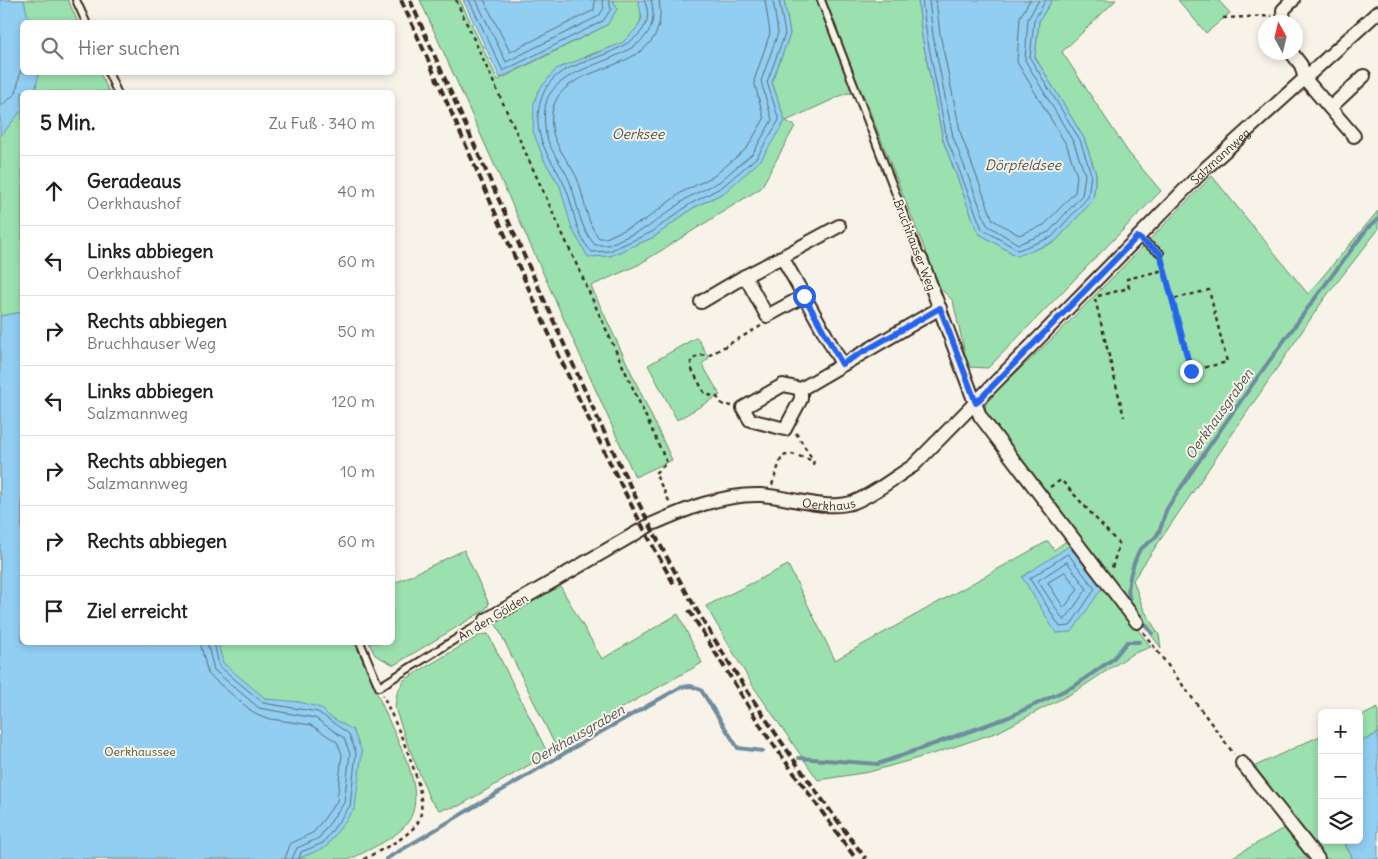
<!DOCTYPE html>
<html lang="de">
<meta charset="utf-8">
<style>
:root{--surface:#fff;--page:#f2f2f2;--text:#202124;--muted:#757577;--line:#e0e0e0}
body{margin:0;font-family:Delius,sans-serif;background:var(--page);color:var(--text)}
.controls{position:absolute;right:15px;bottom:15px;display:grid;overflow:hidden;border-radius:8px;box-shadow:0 2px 8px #0003}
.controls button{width:45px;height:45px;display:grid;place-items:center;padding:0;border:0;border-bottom:1px solid var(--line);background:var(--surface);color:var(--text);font:25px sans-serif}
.compass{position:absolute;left:1258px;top:15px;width:45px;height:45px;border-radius:50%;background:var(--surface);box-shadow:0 2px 8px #0003;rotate:352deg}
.stop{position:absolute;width:15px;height:15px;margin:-11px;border:4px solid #2563eb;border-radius:50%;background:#fff}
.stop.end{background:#2563eb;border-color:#fff;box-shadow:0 1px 5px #0008}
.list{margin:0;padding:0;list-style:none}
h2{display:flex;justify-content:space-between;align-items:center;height:65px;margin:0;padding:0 20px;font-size:21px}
h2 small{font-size:16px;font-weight:400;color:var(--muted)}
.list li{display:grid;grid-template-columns:32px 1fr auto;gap:15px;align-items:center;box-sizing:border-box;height:70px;padding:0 20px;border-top:1px solid var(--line)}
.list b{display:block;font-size:19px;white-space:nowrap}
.list p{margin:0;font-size:16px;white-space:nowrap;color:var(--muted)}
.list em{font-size:16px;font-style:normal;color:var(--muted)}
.icon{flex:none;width:28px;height:28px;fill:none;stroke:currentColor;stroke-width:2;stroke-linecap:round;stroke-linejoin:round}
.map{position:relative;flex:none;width:1378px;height:859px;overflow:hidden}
.search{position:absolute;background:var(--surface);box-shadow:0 2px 8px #0003;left:20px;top:20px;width:375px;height:55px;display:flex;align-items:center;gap:12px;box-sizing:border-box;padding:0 18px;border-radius:8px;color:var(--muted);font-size:19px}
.panel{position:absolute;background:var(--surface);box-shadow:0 2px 8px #0003;left:20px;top:90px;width:375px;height:555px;border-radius:8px}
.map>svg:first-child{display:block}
.green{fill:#9be1af;stroke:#6b8666}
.water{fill:#91cef2;stroke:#6f8c9d}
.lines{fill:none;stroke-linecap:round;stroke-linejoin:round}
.shore{stroke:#5d6c73;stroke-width:1}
.stream{stroke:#6f8c9d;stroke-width:4}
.service-casing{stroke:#3b2a1e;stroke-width:10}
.minor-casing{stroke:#3b2a1e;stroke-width:16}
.path{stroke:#3b2a1e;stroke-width:2.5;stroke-dasharray:4 4;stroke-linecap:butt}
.service{stroke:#f7f3e8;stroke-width:6}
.minor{stroke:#f7f3e8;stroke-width:12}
.rail{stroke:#3b2a1e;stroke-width:4;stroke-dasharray:8 4;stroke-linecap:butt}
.route{stroke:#2563eb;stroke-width:6}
.labels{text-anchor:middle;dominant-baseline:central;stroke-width:4;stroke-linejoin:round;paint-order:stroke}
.street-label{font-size:12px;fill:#3b2a1e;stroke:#f7f3e8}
.park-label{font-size:12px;fill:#535842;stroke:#f7f3e8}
.water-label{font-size:14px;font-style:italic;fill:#505353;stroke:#f7f3e8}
</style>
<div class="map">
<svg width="1378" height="859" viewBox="0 0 1378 859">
<rect width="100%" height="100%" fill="#f7f3e8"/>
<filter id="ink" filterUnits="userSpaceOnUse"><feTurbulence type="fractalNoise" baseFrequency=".02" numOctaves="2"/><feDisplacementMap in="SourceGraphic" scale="10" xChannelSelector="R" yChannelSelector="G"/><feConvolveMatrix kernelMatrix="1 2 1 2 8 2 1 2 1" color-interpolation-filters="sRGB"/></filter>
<g filter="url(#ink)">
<path class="green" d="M0,0H68L78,22H22V72L100,73L109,92H22V642L355,643L408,764C429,826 399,834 351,859H0Z
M420,0H460L498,80L607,25L617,9L613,0H638C647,16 637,34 622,43C611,49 597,51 585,57L544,160L560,186L610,256L654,237L693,208L725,192L785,121L772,82L790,34L784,0H918L922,37L943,140L978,233L1017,256L1055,242L1093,200L1096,174L1084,138L1035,57L1039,21L1052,0H1116L1062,52L1128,152L1161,191L988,368L968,367L953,301L940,288L863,94L847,93L786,121L795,126L761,188L638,265L591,286L672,460L635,477Z
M1178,0H1218L1230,13L1206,33Z
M1212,176L1308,294L1378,211V230L1324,299L1133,580L1143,608L1159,635L1161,648L985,413L986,401L1055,336Z
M697,337L709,358L702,364L720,395L677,420L648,365Z
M1068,540L1151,647L1132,654L1076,691L998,732L936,753L869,772L818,780L753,686L706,606L788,565L835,660L1048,541L1054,550Z
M464,550L489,604L485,610L394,665L375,655L369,643L392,642L393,584Z
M559,584L602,659L678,614L702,663L555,745L495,622Z
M488,634L548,754L459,806L439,810L430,800L406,740L395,708L397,693L404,680L480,635Z
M1378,708V733L1359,743V717Z
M1322,735V840H1343L1353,859H1229L1284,828L1292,820L1251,768Z"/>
<path class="water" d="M0,0H24L29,22H22V72L39,73L35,92H22V110L0,137Z
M463,0H613L617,9L607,25L500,78Z
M638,0H784L790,34L772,82L785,121L761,160L725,192L693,208L654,237L610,256L588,257L572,229L560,186L544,160L533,131L534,103L538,91L556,69L622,43L636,29L642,18Z
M918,0H1052L1039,21L1035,57L1084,138L1096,174L1093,200L1055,242L1017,256L978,233L943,140L922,37Z
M22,312V642L218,643L223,663L266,699L300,702L321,708L329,716L353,730L362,752L355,808L326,847L298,859H0V316Z
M1069,546L1102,588L1072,632L1056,633L1022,577Z
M1378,733V859H1353L1343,840H1359V743Z"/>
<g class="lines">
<path class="shore" d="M469,0L503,71L603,21L611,9L609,0
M476,0L506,62L599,16L604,8L602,0
M484,0L510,52L594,10L595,0
M644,0C666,46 584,57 560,73C542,85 535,111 539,131C542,150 555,165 563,182C575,205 573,233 592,252L609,251L652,232L690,204L722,187L757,157L779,120L767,82L785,34L779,0
M651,0C669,64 569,55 548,97C544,106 544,119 545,127C546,148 563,164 570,182C578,204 579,228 595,245H608L648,227L687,198L719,182L753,153L772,120L761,81L778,33L773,0
M659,0C674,87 543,50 552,127C554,146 569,161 577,178C585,198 585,221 599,238H606L645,220L682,192L714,176L747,148L764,119L754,81L770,33L765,0
M922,0L927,37L947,139L982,229L1018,250L1052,237L1088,197L1091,174L1080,140L1030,58L1034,20L1046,0
M929,0L933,36L953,137L987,225L1018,244L1049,232L1082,195L1085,175L1074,143L1025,60L1028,19L1039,0
M936,0L940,34L961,135L993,220L1019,235L1044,225L1075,192L1077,176L1067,146L1017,62L1020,17L1030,0
M0,107L16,93L22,64
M1068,554L1095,589L1070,626L1060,627L1030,579Z
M1067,562L1087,589L1064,621L1038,581Z
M1065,572L1078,589L1064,608L1048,583Z
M200,642L208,674L255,714L264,718L311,725L337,742L342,754L337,801L314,832L290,844L285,859
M207,642L214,670L259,708L315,718L344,738L350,754L344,803L319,838L297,848L292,859
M214,642L219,666L263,703L318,712L349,734L356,753L350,806L323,843L301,852L299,859"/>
<path class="stream" d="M1133,607C1123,593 1132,567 1138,553C1142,545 1153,542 1157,535C1163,527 1163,515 1168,507C1231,412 1298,320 1367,229L1378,219
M1141,619L1152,633
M799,758L878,764L1009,717L1076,685L1113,659L1127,642H1139
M386,859L592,737L681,687L691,686L701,690L738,748L763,751"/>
<g class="service-casing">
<path id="service" d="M76,0L86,22
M821,0L921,259
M108,72L117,92
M1137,237L1160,253
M360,642L379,687L486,620"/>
</g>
<g class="minor-casing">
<g id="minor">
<path d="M1284,22L1283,10L1293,0"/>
<path d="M1291,52L1301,65L1305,79L1354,136"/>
<path d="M1330,108L1364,76"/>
<path d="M782,257L804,296L767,316L745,276Z"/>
<path d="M782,257L839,226"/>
<path d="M921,259L980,416L1137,622"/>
<path d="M804,296L842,364"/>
<path d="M701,302L745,276"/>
<path d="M801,389V399L785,429L750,420L743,408L783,385L801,389L940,308"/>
<path id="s1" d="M486,620L650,525C684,510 722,494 760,495C788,496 827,512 854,502C873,495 895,477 913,466L1206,168L1378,12"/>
<path d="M1242,763L1318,859"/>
</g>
</g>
<path class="path" d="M456,0L667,463L655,473L670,503
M1223,18L1272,16
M1162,261L1191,371L1227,362L1209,290L1173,299
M1098,296L1129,288L1127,279L1164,270
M1095,299L1124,417
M732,406L722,404L717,397L705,394L691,368V360L700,355L708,356L761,326
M796,433L813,460
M772,485L782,456L792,454L814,461L812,467
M1050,487L1061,480L1119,544L1112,568
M1143,632L1234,754
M364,859C382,849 407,839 418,822C433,796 394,722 383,695"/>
<use href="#service" class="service"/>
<use href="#minor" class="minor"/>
<path class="rail" d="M401,0C491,196 569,398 675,586
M410,0C455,102 500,203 546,304C592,407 638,510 695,607C747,695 805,778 866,859
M689,610L765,733L856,859"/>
</g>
</g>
<g class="lines" filter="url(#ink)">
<path class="route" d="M804,296L842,364L940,308L976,403L1137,237L1160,253L1191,371"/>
</g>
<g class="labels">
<g class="street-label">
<text stroke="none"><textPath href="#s1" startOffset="905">Salzmannweg</textPath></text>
<text transform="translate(915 245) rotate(69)">Bruchhauser Weg</text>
<text stroke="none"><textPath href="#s1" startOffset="374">Oerkhaus</textPath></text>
<text transform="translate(493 617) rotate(-31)">An den Gölden</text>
</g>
<g class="park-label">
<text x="140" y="751">Oerkhaussee</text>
</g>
<g class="water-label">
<text x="638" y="134">Oerksee</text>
<text x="1023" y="165">Dörpfeldsee</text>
<text transform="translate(1219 414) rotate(-55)">Oerkhausgraben</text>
<text transform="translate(577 735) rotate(-30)">Oerkhausgraben</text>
</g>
</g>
</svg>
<div class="controls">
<button>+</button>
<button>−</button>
<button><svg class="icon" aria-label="layers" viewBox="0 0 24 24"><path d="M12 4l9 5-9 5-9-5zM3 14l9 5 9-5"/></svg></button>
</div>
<svg class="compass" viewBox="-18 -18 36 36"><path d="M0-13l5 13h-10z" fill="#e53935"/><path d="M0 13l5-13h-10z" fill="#757577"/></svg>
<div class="stop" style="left:804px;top:296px"></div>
<div class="stop end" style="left:1191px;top:371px"></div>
<div class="search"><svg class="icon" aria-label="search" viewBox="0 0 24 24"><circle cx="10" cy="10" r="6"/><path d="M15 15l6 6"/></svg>Hier suchen</div>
<section class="panel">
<h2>5 Min.<small>Zu Fuß · 340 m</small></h2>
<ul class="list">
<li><svg class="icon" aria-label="ahead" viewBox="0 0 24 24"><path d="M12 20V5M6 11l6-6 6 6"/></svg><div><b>Geradeaus</b><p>Oerkhaushof</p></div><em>40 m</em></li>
<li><svg class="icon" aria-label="left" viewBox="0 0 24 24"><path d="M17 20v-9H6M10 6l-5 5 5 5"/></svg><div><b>Links abbiegen</b><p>Oerkhaushof</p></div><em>60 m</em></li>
<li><svg class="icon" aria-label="right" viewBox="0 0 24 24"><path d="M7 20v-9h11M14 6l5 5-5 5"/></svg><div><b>Rechts abbiegen</b><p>Bruchhauser Weg</p></div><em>50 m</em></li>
<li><svg class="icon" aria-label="left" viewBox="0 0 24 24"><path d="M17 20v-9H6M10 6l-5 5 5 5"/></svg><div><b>Links abbiegen</b><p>Salzmannweg</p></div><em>120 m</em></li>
<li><svg class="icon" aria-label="right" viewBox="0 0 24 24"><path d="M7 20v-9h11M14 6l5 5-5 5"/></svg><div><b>Rechts abbiegen</b><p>Salzmannweg</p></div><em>10 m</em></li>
<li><svg class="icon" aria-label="right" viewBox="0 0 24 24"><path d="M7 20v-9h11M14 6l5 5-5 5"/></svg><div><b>Rechts abbiegen</b></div><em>60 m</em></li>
<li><svg class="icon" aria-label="arrive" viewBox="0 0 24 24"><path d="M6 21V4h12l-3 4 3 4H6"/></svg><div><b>Ziel erreicht</b></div></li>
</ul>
</section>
</div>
